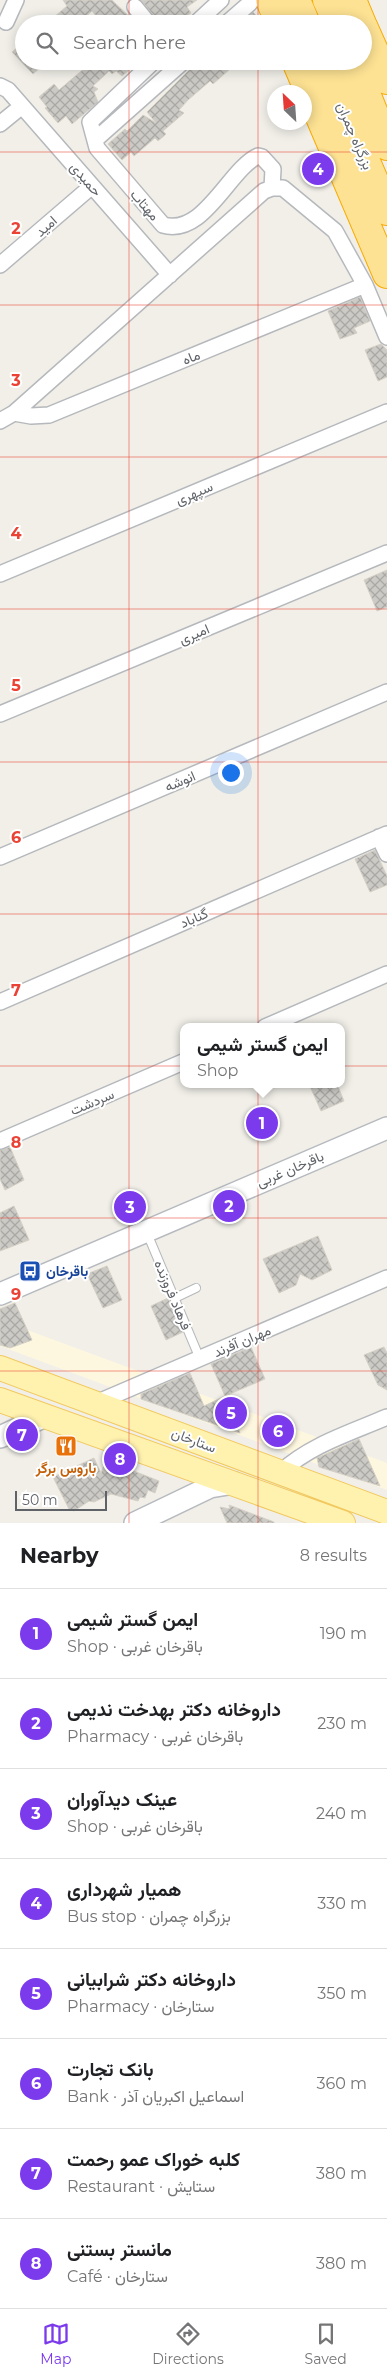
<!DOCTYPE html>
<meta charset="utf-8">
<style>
:root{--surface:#fff;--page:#f2f2f2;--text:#202124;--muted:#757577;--line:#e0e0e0;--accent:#7c3aed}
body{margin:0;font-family:Montserrat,Vazirmatn,sans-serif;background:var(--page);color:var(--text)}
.compass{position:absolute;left:267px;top:85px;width:45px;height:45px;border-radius:50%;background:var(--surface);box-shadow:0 2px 12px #0003;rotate:335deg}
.scale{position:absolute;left:15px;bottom:12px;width:92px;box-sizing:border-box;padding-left:5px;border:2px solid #5f6368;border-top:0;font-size:14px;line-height:18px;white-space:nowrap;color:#5f6368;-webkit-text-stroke:4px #fff;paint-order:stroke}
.you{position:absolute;left:230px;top:772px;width:18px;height:18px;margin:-12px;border:4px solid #fff;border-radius:50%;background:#1a73e8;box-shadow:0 0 0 8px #1a73e833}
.badge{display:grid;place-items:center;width:32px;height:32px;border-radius:50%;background:var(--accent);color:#fff;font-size:16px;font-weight:700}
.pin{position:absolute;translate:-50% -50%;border:2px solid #fff;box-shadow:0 1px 5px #0006}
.popup{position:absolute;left:180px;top:1023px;width:165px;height:65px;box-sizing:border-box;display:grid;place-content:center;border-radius:10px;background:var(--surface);filter:drop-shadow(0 1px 4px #0005);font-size:16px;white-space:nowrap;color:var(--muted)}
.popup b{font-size:19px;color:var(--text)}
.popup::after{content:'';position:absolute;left:50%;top:100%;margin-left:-10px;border:10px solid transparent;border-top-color:var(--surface)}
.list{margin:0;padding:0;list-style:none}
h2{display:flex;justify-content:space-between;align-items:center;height:65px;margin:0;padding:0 20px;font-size:21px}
h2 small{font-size:16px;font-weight:400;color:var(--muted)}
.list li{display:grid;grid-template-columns:32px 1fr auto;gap:15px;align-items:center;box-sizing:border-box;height:90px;padding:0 20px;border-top:1px solid var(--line)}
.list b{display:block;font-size:19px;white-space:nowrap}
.list p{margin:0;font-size:16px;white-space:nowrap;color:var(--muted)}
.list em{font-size:16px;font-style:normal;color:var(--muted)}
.icon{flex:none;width:28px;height:28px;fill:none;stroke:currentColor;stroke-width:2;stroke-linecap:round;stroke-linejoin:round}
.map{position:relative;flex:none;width:387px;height:1523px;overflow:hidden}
.search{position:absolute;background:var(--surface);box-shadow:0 2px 12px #0003;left:15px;right:15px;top:15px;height:55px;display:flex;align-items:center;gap:12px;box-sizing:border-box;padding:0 18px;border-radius:28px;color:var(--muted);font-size:19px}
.sheet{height:785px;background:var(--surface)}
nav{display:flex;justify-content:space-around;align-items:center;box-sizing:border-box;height:70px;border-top:1px solid var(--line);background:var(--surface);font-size:14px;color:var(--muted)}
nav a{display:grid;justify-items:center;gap:2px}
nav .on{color:var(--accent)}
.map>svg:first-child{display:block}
.commercial{fill:#fef7e0}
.building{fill:url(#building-cross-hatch);stroke:#d6d1c6}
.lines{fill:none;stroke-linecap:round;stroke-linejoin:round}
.lane-casing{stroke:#b5b8bc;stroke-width:10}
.street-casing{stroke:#b5b8bc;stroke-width:18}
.secondary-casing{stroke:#b6babf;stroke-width:24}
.primary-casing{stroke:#f2c960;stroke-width:26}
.highway-casing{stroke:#f9ab00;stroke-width:30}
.lane{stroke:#fff;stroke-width:8}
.street{stroke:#fff;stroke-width:15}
.secondary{stroke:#fff;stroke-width:21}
.primary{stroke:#fff2af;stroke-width:24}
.highway{stroke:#fde293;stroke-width:28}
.grid{fill:none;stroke:#ea4335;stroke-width:1;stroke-opacity:0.55}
.labels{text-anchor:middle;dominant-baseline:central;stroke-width:4;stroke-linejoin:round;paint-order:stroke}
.street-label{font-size:14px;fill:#5f6368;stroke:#fff}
.transit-label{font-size:14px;font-weight:bold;fill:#164399;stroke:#fff;text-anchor:start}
.food-label{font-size:14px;font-weight:bold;fill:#c56008;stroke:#fff}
.grid-label{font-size:16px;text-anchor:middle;font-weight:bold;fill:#ea4335;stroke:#fff;stroke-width:4;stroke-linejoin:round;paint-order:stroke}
</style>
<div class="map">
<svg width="387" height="1523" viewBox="0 0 387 1523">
<defs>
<pattern id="building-cross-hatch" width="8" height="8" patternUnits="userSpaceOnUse" patternTransform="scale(1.25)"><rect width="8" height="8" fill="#cccac5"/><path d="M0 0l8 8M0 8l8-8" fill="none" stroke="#a9a8a4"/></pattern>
</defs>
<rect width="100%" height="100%" fill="#f1efe8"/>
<path class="commercial" d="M0,1320L387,1463V1490L0,1346Z"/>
<path class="building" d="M63,0H112L137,24H103L92,11L77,24H46L67,6Z
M141,0H197L187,7L191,13L174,24H158L156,18Z
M253,12L263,24H241Z
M24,42V61H48L33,74L12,52Z
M93,61H140L122,76L116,71L112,74L109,71L93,86L98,89L94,92L98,102L72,124L66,116L58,123L45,108L47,107L39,97L54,84L59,90Z
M198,61H239L213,84L210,81L188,100L179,110L184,113L163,131L166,134L158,141L155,138L134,156L131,152L122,160L108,144L125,129L127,131L143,115L156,123L147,112Z
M360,297L370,321L354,328L357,333L340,339L328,311Z
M381,344L387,350V377L378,381L365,350Z
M387,570V607L377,611L364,580Z
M375,850L387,876V885L370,892L355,859Z
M309,1084H337L344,1101L321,1111Z
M10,1147L24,1180L5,1190L0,1179V1150Z
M14,1206L29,1240L0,1251V1213Z
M318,1236L332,1270L312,1280L300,1274L296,1285L279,1293L263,1259Z
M107,1266L122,1300L103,1308L87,1274Z
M168,1298L183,1332L166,1340L151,1306Z
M15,1303L32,1340L10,1348L0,1345V1309Z
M251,1347L265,1379L225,1396L211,1364Z
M384,1347L387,1353V1390L378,1385L364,1355Z
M190,1373L204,1406L225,1396L240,1433L141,1399V1394Z
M359,1439L380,1486L319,1467L317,1458Z
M94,1458L101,1473L106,1460L159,1481L155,1493L148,1490L145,1498L140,1497L138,1501L111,1494L94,1502L89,1501L74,1511L69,1509L53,1477Z
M229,1505L274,1522V1523H227L220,1507L230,1509Z"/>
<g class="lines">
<g class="lane-casing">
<path id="lane" d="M147,1233L200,1359
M175,1298L196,1288"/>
</g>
<g class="street-casing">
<path id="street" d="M135,7L149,24
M6,22L16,0
M195,24L221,0
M226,24L250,3
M154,61L90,122L97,148L163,225C204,237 229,169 258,156L262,157L273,169L272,188
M0,86L8,90L170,275
M0,124L22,106
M95,140L184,61
M0,265L92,186
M14,413L31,416L49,415L365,285
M0,421L14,413L264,191L272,188H283L335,231L365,285L387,337
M0,574L387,412
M0,714L387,553
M379,837L387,854
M0,857L387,692
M0,1002L387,834
M265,1027L387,974
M0,1141L183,1062
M96,1403L387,1278
M281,1472C310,1445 350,1433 387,1417"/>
</g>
<g class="secondary-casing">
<path id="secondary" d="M0,1294L387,1128
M0,1437L43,1417
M135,1523L210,1487L234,1483"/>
</g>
<g class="primary-casing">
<path id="primary" d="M0,1368L387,1512
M0,1400L343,1523"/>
</g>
<g class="highway-casing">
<path id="highway" d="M270,0L280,24
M296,0L306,24
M327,0L338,24
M352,0L362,24
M363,26L387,80
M296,61L387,274
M323,61L387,211
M353,61L387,146"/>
</g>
<use href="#lane" class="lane"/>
<use href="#street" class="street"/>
<use href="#secondary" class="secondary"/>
<use href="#primary" class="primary"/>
<use href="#highway" class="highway"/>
</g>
<path class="grid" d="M129,0V24M258,0V24M129,61V1523M258,61V1523M0,152H387M0,305H387M0,457H387M0,609H387M0,762H387M0,914H387M0,1066H387M0,1218H387M0,1371H387"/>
<defs>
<g id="bus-square" transform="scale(1.125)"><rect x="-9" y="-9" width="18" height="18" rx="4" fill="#1a4fb4" stroke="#fff"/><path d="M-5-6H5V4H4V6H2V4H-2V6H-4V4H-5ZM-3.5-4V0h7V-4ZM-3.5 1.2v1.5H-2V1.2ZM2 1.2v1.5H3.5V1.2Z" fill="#fff"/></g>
<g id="restaurant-square" transform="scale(1.125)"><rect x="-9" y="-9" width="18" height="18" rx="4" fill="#e8710a" stroke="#fff"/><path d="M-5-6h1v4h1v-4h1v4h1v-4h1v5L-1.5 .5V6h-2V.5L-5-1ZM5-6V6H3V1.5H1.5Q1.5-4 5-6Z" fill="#fff"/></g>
</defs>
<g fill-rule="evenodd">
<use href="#bus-square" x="30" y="1271"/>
<use href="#restaurant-square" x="66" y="1446"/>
</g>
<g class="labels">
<g class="street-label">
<text transform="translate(355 136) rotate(67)">بزرگراه چمران</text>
<text transform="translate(86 179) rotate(49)">حمیدی</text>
<text transform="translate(145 205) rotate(49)">مهتاب</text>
<text transform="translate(46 226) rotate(-41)">امید</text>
<text transform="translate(191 357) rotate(-22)">ماه</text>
<text transform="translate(194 493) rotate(-23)">سپهری</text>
<text transform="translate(194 634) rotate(-23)">امیری</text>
<text transform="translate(180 781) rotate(-23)">انوشه</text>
<text transform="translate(194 918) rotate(-23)">گناباد</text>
<text transform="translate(92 1102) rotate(-23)">سردشت</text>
<text transform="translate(290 1169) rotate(-23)">باقرخان غربی</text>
<text transform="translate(173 1295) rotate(67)">فرهاد فروزنده</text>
<text transform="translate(242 1341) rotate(-23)">مهران آفرند</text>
<text transform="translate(194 1440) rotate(21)">ستارخان</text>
</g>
<g class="transit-label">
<text x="46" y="1271">باقرخان</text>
</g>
<g class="food-label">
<text x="66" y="1468">باروس برگر</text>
</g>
</g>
<g class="grid-label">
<text x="16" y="234">2</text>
<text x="16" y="386">3</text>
<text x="16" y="539">4</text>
<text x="16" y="691">5</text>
<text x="16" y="843">6</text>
<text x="16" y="996">7</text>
<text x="16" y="1148">8</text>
<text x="16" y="1300">9</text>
</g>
</svg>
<svg class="compass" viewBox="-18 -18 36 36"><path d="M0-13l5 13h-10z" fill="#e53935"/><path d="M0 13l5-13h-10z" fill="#757577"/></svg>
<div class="scale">50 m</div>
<div class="you"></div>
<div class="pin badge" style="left:262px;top:1123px">1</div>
<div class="popup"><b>ایمن گستر شیمی</b>Shop</div>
<div class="pin badge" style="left:229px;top:1206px">2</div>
<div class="pin badge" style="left:130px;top:1207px">3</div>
<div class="pin badge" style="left:318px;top:169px">4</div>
<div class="pin badge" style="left:231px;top:1413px">5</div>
<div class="pin badge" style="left:278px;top:1431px">6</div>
<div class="pin badge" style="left:22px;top:1435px">7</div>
<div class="pin badge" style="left:120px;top:1459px">8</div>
<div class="search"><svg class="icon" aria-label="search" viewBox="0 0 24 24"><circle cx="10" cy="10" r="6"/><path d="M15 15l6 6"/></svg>Search here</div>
</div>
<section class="sheet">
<h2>Nearby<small>8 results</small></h2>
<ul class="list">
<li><span class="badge">1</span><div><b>ایمن گستر شیمی</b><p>Shop · باقرخان غربی</p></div><em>190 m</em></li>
<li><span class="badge">2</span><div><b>داروخانه دکتر بهدخت ندیمی</b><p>Pharmacy · باقرخان غربی</p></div><em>230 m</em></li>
<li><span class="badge">3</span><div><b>عینک دیدآوران</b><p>Shop · باقرخان غربی</p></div><em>240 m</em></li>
<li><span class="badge">4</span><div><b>همیار شهرداری</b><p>Bus stop · بزرگراه چمران</p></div><em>330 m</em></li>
<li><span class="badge">5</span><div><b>داروخانه دکتر شرابیانی</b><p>Pharmacy · ستارخان</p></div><em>350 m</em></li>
<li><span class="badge">6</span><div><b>بانک تجارت</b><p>Bank · اسماعیل اکبریان آذر</p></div><em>360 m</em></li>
<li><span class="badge">7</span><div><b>کلبه خوراک عمو رحمت</b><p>Restaurant · ستایش</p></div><em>380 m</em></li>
<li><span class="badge">8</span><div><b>مانستر بستنی</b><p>Café · ستارخان</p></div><em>380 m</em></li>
</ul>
</section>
<nav>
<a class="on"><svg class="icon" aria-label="map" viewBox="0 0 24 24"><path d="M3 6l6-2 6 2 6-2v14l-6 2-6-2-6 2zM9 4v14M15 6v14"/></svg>Map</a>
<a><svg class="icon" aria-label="directions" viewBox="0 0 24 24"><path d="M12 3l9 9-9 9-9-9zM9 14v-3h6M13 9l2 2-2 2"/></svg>Directions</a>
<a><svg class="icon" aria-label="saved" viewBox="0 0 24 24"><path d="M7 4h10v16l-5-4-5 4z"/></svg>Saved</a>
</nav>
